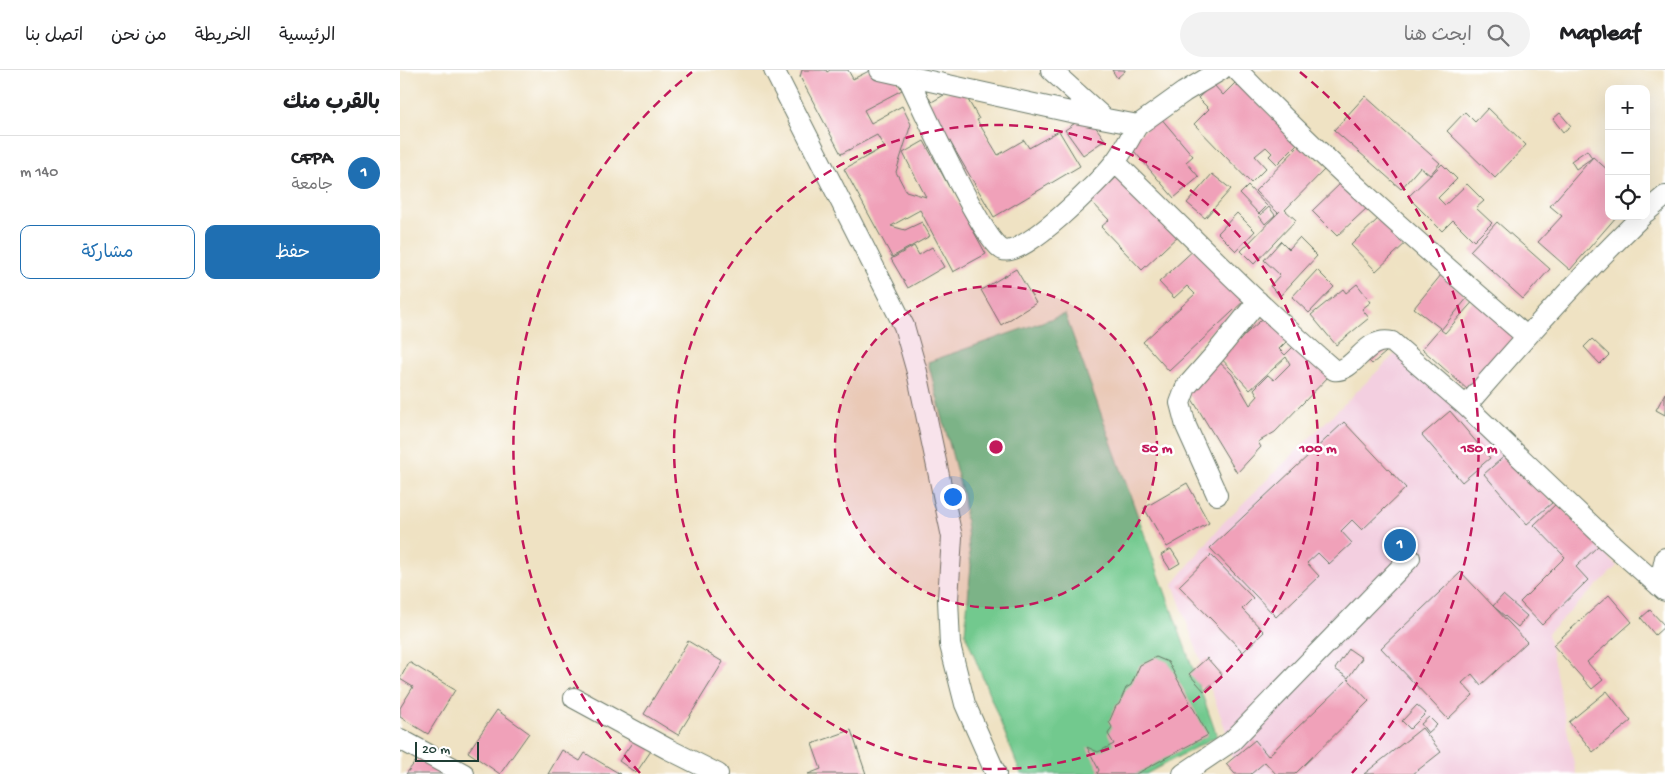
<!DOCTYPE html>
<html lang="ar">
<meta charset="utf-8">
<style>
:root{--surface:#fff;--page:#f2f2f2;--text:#202124;--muted:#757577;--line:#e0e0e0;--accent:#1f6fb2}
body{margin:0;font-family:"Gochi Hand","Playpen Sans Arabic",sans-serif;background:var(--page);color:var(--text);direction:rtl}
.controls{position:absolute;right:15px;top:15px;display:grid;overflow:hidden;border-radius:10px;box-shadow:0 5px 20px #0002}
.controls button{width:45px;height:45px;display:grid;place-items:center;padding:0;border:0;border-bottom:1px solid var(--line);background:var(--surface);color:var(--text);font:25px sans-serif}
.scale{position:absolute;left:15px;bottom:12px;width:64px;box-sizing:border-box;padding-left:5px;border:2px solid #1f3d34;border-top:0;font-size:14px;line-height:18px;white-space:nowrap;color:#1f3d34;-webkit-text-stroke:4px #fff;paint-order:stroke}
.you{position:absolute;left:552px;top:426px;width:18px;height:18px;margin:-12px;border:4px solid #fff;border-radius:50%;background:#1a73e8;box-shadow:0 0 0 8px #1a73e833}
.badge{display:grid;place-items:center;width:32px;height:32px;border-radius:50%;background:var(--accent);color:#fff;font-size:16px;font-weight:700}
.pin{position:absolute;translate:-50% -50%;border:2px solid #fff;box-shadow:0 1px 5px #0006}
.list{margin:0;padding:0;list-style:none}
h2{display:flex;justify-content:space-between;align-items:center;height:65px;margin:0;padding:0 20px;font-size:21px}
h2 small{font-size:16px;font-weight:400;color:var(--muted)}
.list li{display:grid;grid-template-columns:32px 1fr auto;gap:15px;align-items:center;box-sizing:border-box;height:75px;padding:0 20px;border-top:1px solid var(--line)}
.list b{display:block;font-size:19px;white-space:nowrap}
.list p{margin:0;font-size:16px;white-space:nowrap;color:var(--muted)}
.list em{font-size:16px;font-style:normal;color:var(--muted)}
.actions{display:flex;gap:10px;padding:15px 20px}
.actions a{flex:1;padding:11px 0;border:1px solid var(--accent);border-radius:10px;text-align:center;font-size:18px;color:var(--accent)}
.actions .main{background:var(--accent);color:#fff}
.icon{flex:none;width:28px;height:28px;fill:none;stroke:currentColor;stroke-width:2;stroke-linecap:round;stroke-linejoin:round}
.map{position:relative;flex:none;width:1265px;height:704px;overflow:hidden;direction:ltr}
header{display:flex;align-items:center;gap:30px;box-sizing:border-box;height:70px;padding:0 25px;background:var(--surface);border-bottom:1px solid var(--line)}
header strong{font-size:24px}
nav{display:flex;gap:28px;margin-inline-start:auto;font-size:18px}
.search{width:350px;height:45px;background:var(--page);display:flex;align-items:center;gap:12px;box-sizing:border-box;padding:0 18px;border-radius:28px;color:var(--muted);font-size:19px}
main{display:flex}
aside{flex:1;background:var(--surface)}
.map>svg:first-child{display:block}
.built{fill:#f3cfe0}
.green{fill:#72c98e;stroke:#488361}
.building{fill:#f0a1b9}
.lines{fill:none;stroke-linecap:round;stroke-linejoin:round}
.minor-casing{stroke:#687766;stroke-width:22}
.minor{stroke:#fff;stroke-width:20}
.ring{fill:none;stroke:#c2185b;stroke-width:2.5;stroke-dasharray:9 6}
.centre{fill:#c2185b;stroke:#fff;stroke-width:2.5}
.ring-label{font-size:15px;text-anchor:middle;font-weight:bold;fill:#c2185b;stroke:#fff;stroke-width:5;stroke-linejoin:round;paint-order:stroke}
</style>
<header>
<strong>Mapleaf</strong>
<div class="search"><svg class="icon" aria-label="search" viewBox="0 0 24 24"><circle cx="10" cy="10" r="6"/><path d="M15 15l6 6"/></svg>ابحث هنا</div>
<nav><a>الرئيسية</a><a>الخريطة</a><a>من نحن</a><a>اتصل بنا</a></nav>
</header>
<main>
<div class="map">
<svg width="1265" height="704" viewBox="0 0 1265 704">
<rect width="100%" height="100%" fill="#fff"/>
<filter id="ink" filterUnits="userSpaceOnUse"><feTurbulence type="fractalNoise" baseFrequency=".02" numOctaves="2"/><feDisplacementMap in="SourceGraphic" scale="10" xChannelSelector="R" yChannelSelector="G"/><feConvolveMatrix kernelMatrix="1 2 1 2 8 2 1 2 1" color-interpolation-filters="sRGB"/></filter>
<filter id="wash" filterUnits="userSpaceOnUse"><feTurbulence type="fractalNoise" baseFrequency=".0096" numOctaves="4" result="noise"/><feDisplacementMap in="SourceGraphic" scale="20" xChannelSelector="R" yChannelSelector="G"/><feGaussianBlur stdDeviation="1.12" result="paint"/><feColorMatrix in="noise" values="0 0 0 0 0 0 0 0 0 0 0 0 0 0 0 0 0 1.4 0 .05"/><feComposite in="paint" operator="in"/></filter>
<g filter="url(#wash)">
<rect width="100%" height="100%" fill="#efe2c3"/>
<path class="built" d="M1000,279L1217,496L1148,563L1176,704H835L827,664L773,514L823,453Z"/>
<path class="green" d="M665,244L817,666L746,704H621L565,563L571,495L563,426L528,292Z"/>
<g id="blocks">
<path class="building" d="M402,0H426L427,2L430,0H448L453,9L471,0L495,7L502,20L464,40L471,53L502,36L511,54L496,102L506,121L526,127L503,83L524,71L586,184L553,202L520,140L491,156L505,160L522,152L530,166L492,187L444,99L484,77L477,65L441,84L400,7Z
M712,0H725V1L717,8Z
M837,11L898,73L877,94L869,86L872,83L866,77L855,86L866,98L851,113L794,54L809,39L798,28L813,14L823,25Z
M560,16L579,49L577,50L598,85L624,70L629,78L659,61L680,96L594,147L528,34Z
M965,26L1040,93L1030,105L1020,97L1001,119L934,60Z
M1088,38L1126,75L1095,108L1047,61L1065,42L1075,52Z
M1160,43L1171,56L1163,62L1153,49Z
M687,45L705,70L683,85L665,60Z
M760,47L793,86L786,92L799,107L774,128L728,74Z
M900,75L925,99L885,140L896,150L854,194L841,181L880,141L878,143L855,121Z
M1187,80L1192,88L1176,99L1171,91Z
M1193,87L1209,101V146H1217L1170,200L1138,172L1162,146L1150,136Z
M1042,94L1057,109L1038,128L1045,135L1067,114L1084,131L1076,138L1092,153L1074,171L1053,150L1042,161L1008,127Z
M723,101L781,163L742,200L701,157L709,150L691,131Z
M812,104L831,119L805,148L787,133Z
M943,111L968,137L937,166L912,141Z
M848,116L867,136L859,144L840,124Z
M869,137L875,145L865,154L859,146Z
M837,143L855,161L836,181L818,163Z
M983,144L1008,171L976,201L951,175Z
M1097,152L1150,199L1123,229L1070,181Z
M899,168L917,186L880,226L870,216L880,205L864,190L881,171L889,179Z
M514,176L519,185L532,177L544,197L508,218L491,189Z
M798,176L847,228L769,301L743,272L795,224L787,216L774,228L759,212Z
M616,199L636,233L601,255L581,220Z
M917,200L934,217L909,243L892,227Z
M1041,205L1068,227L1041,260L1045,263L1076,228L1117,264L1068,320L1022,279L1040,258L1014,238Z
M957,214L971,232L962,239L969,248L936,275L911,245L943,219L946,223Z
M869,243L891,267L879,279L885,285L898,272L931,304L875,362L858,372L861,377L837,403L786,319L817,290L832,304L850,335L858,326L854,319L868,305L874,310L890,294L886,287L850,320L820,287Z
M1192,269L1209,285L1200,294L1184,277Z
M992,277L972,294L964,286Z
M1265,323V345L1256,340Z
M1050,341L1090,388L1062,412L1022,365Z
M944,352L1006,418L962,460L952,450L941,461L952,473L929,494L918,483L907,493L919,506L876,547L810,478Z
M1108,383L1152,433L1127,454L1084,404Z
M787,413L809,453L767,477L744,438Z
M1157,433L1199,475L1176,497L1188,510L1142,555L1120,532L1165,487L1134,455Z
M771,479L780,493L770,499L761,485Z
M811,485L853,528L842,539L864,562L843,582L779,516Z
M1061,502L1127,572L1081,615L1072,604L1062,613L1073,625L1048,649L981,578Z
M1103,525L1127,546L1118,557L1093,536Z
M1209,525L1232,552L1187,592L1203,610L1192,619L1153,575Z
M1250,540L1265,556L1255,565L1241,548Z
M288,571L323,592L278,665L244,644Z
M949,579L962,588L948,608L935,599Z
M756,587L768,592L808,665L736,704H697L699,700L687,677L698,682L714,674L708,664L712,657L709,652L716,636L719,634L726,618L731,615L740,595Z
M807,588L822,605L804,621L789,604Z
M9,592L55,620L28,664L0,647V638L13,617L0,609Z
M948,609L969,631L895,704H876L865,692L851,704H835L826,694L855,670L868,686Z
M1207,621L1231,651L1193,682L1169,652Z
M1017,635L1026,643L1010,659L1002,651Z
M97,640L129,663L100,704L68,682Z
M1029,647L1037,655L1028,663L1021,654Z
M1022,658L1041,682L1013,704H964Z
M451,660L466,704H408L421,699L412,674Z
M236,667L253,678L236,703L219,691Z
M162,680L180,691L185,683L220,704H148Z
M22,683L50,704H6Z"/>
</g>
</g>
<g filter="url(#ink)">
<use href="#blocks" fill-opacity="0" stroke="#687766" stroke-width="1"/>
<g class="lines">
<g class="minor-casing">
<path id="minor" d="M374,0L504,256L517,302L552,467L548,529L550,575L565,634L596,704
M480,0L675,43L738,55L784,22L821,0
M651,0L704,48
M837,0C928,94 1027,181 1126,266
M507,6C521,34 582,171 603,180C622,189 701,110 714,93C723,82 730,67 738,55
M715,92C787,162 857,234 934,300C955,303 965,265 992,272L1066,336L1207,470L1265,521
M1246,142L1265,126
M1066,336C1122,271 1180,206 1242,146
M817,425L786,356L780,333L786,317L815,284L858,231
M1259,516L1265,488
M174,628L268,679L318,704
M0,669L64,704
M783,704L832,671L1010,488"/>
</g>
<use href="#minor" class="minor"/>
</g>
</g>
<circle cx="596" cy="377" r="161" fill="#c2185b" fill-opacity=".12"/>
<g class="ring">
<circle cx="596" cy="377" r="161"/>
<circle cx="596" cy="377" r="322"/>
<path d="M240 703A483 483 0 0 1 292 2M900 2A483 483 0 0 1 952 703"/>
</g>
<circle cx="596" cy="377" r="8" class="centre"/>
<g class="ring-label">
<text x="757" y="382">50 m</text>
<text x="918" y="382">100 m</text>
<text x="1079" y="382">150 m</text>
</g>
</svg>
<div class="controls">
<button>+</button>
<button>−</button>
<button><svg class="icon" aria-label="locate" viewBox="0 0 24 24"><circle cx="12" cy="12" r="6"/><path d="M12 2v4M12 18v4M2 12h4M18 12h4"/></svg></button>
</div>
<div class="scale">20 m</div>
<div class="you"></div>
<div class="pin badge" style="left:1000px;top:475px">1</div>
</div>
<aside>
<h2>بالقرب منك<small></small></h2>
<ul class="list">
<li><span class="badge">1</span><div><b>CFPA</b><p>جامعة</p></div><em>140 m</em></li>
</ul>
<div class="actions"><a class="main">حفظ</a><a>مشاركة</a></div>
</aside>
</main>
